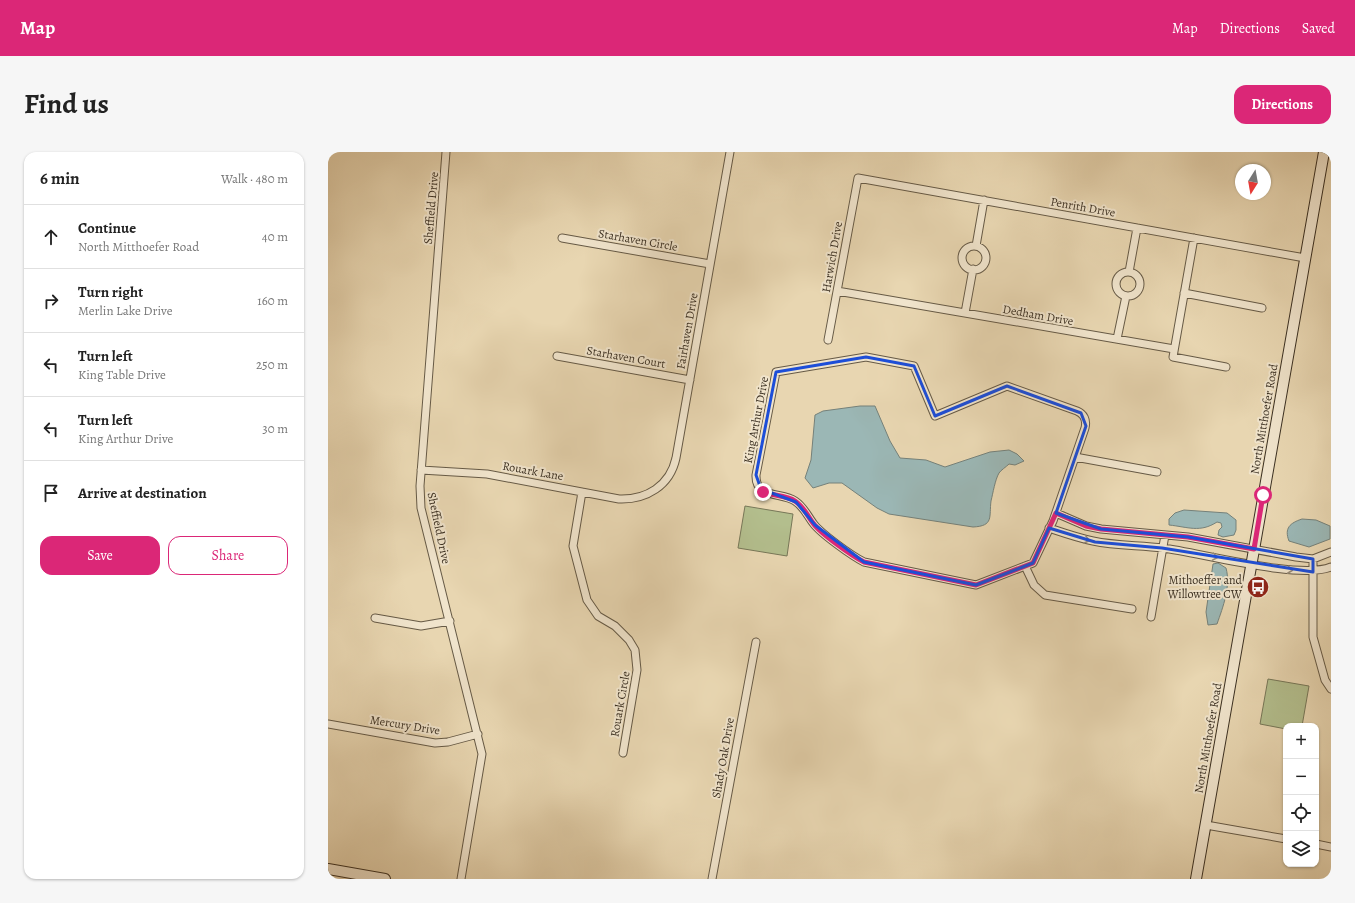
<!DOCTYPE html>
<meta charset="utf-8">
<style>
:root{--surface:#fff;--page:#f6f6f6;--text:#222;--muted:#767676;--line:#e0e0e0;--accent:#db2777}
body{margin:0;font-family:Alegreya,serif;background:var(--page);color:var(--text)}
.controls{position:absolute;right:12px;bottom:12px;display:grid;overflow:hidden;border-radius:8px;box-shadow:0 1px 3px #0004}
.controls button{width:36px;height:36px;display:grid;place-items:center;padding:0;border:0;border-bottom:1px solid var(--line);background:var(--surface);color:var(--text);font:20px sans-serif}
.compass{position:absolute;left:907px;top:12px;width:36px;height:36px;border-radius:50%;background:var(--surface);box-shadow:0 1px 3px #0004;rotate:191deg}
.stop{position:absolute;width:12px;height:12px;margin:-9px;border:3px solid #db2777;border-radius:50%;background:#fff}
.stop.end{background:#db2777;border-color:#fff;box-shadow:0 1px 4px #0008}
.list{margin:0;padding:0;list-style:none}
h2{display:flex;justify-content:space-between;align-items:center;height:52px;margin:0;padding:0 16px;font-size:17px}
h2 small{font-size:13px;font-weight:400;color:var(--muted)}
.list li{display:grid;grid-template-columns:26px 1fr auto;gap:12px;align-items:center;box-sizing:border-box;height:64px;padding:0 16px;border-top:1px solid var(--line)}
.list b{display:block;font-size:15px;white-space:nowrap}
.list p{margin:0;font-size:13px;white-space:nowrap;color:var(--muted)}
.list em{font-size:13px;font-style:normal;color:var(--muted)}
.actions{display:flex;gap:8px;padding:12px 16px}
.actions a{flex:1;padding:9px 0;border:1px solid var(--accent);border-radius:12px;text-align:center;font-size:14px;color:var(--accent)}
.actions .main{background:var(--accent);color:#fff}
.icon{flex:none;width:22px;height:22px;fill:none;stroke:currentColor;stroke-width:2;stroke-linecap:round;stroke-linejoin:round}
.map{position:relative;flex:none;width:1003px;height:727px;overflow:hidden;border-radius:12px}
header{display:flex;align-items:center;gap:24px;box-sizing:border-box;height:56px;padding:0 20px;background:var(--accent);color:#fff}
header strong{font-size:19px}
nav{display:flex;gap:22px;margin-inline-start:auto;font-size:14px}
.intro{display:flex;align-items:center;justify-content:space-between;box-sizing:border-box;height:96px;padding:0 24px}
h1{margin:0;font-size:28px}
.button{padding:10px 18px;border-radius:12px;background:var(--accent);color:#fff;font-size:14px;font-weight:700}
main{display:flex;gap:24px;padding:0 24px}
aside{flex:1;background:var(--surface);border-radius:12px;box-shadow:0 1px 3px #0004}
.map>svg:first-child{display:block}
.green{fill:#b3be8d;stroke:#777758}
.water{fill:#9bb7b5;stroke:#75817a}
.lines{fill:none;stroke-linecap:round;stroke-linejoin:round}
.minor-casing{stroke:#665a46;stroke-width:9}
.secondary-casing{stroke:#3b3022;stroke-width:12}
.minor{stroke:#f0e4cc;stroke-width:7}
.secondary{stroke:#f0e4cc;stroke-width:10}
.oneway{stroke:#968a77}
.route{stroke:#db2777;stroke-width:5}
.marked{fill:none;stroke:#1d4ed8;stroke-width:3;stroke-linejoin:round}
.labels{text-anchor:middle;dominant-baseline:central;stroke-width:4;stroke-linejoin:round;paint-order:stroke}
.street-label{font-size:12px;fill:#3b3022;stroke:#f0e4cc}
.poi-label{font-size:12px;fill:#3b3022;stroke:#f0e4cc;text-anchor:end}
</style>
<header>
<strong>Map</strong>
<nav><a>Map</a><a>Directions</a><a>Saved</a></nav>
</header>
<div class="intro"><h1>Find us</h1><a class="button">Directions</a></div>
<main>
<aside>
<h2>6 min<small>Walk · 480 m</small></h2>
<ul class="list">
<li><svg class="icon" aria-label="ahead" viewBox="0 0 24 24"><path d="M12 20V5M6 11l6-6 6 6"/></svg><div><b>Continue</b><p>North Mitthoefer Road</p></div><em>40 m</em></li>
<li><svg class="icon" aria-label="right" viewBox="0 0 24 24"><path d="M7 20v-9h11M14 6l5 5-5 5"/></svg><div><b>Turn right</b><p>Merlin Lake Drive</p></div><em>160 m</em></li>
<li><svg class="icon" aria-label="left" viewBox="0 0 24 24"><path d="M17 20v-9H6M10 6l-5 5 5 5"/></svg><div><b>Turn left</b><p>King Table Drive</p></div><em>250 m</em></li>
<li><svg class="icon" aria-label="left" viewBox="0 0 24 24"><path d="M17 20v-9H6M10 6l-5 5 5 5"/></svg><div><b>Turn left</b><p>King Arthur Drive</p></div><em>30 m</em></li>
<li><svg class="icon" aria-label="arrive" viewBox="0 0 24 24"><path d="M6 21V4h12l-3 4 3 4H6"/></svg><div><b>Arrive at destination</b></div></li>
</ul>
<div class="actions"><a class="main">Save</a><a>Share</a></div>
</aside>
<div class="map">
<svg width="1003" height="727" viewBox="0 0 1003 727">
<rect width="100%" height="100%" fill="#e8d6b1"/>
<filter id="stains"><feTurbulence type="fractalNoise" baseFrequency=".005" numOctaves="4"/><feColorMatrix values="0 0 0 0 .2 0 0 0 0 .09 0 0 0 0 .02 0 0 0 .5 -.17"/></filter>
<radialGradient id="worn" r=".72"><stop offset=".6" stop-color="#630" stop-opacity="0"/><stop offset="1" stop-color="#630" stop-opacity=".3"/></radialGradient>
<path class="green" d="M417,354L465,362L459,404L410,396Z
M940,527L981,534L974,574H958V577L932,572Z"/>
<path class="water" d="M532,254H547L562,289L572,306L598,308L617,315L662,300L681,298L689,302L696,309L687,313L681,312C678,315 673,318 671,321C667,328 665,341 663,349C661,365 666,374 645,375L561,362L549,356L514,331H501L485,336L477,326L483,308L487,263L495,259Z
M856,358L899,361L908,368V378L906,383L895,385L890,383L891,378L894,375L893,371L889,370C872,381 860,375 841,373V367L847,361Z
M974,367L988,368L1002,374V387L981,395L961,389C956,376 962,371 974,367Z
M890,411L898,416C903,434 895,455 889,472L880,473L878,460L885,412Z"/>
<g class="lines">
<g class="minor-casing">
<path id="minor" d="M118,0L92,334L93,356L154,602L133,727
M234,86L382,112
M866,86L845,205L898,215
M648,94L656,48
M634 106a12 12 0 1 1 24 0a12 12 0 1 1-24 0Z
M788 132a12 12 0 1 1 24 0a12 12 0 1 1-24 0Z
M801,120L809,76
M509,139L846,197
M856,141L934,156
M637,161L645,117
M789,187L798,144
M500,188L530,26L977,106
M229,204L362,228
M538,205L586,214L607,264L679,234L749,259C756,262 759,268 757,276L725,369L705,411L648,433L536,410C524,404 492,381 485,371C479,363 476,355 467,349C454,340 427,347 428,323L448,220Z
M747,305L829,320
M93,318L159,322L291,347C318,348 342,334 348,306L402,0
M254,340L245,394L259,448L270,464L287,474L301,488L307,498L309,518L295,601
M728,361L758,374L773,377L860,385L968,405L985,407L1003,400
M721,376C736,381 750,386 765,389C788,394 812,393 835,396C873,401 972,428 1003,415
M985,407V485L997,528L1003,537
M697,414L706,433L717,443L804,457
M823,465L837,383
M47,466L93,474L122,469
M0,572L107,591L120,590L150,582
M878,673L958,687
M988,692L1003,695
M384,727L428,490"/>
</g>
<g class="secondary-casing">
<path id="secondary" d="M0,717L57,727
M868,727L996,0"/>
</g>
<use href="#minor" class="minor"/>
<use href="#secondary" class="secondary"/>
</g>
<defs><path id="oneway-chevron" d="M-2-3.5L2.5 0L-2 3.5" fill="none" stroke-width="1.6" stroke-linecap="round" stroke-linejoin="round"/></defs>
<g class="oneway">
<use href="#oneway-chevron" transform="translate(759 388) rotate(14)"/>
<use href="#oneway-chevron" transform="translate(887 405) rotate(10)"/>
<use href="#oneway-chevron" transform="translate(962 418) rotate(7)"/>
</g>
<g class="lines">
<path class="route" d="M435,340C445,344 458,343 467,349C476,355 479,363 485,371C492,381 524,404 536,410L648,433L705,411L728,361L758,374L773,377L860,385L926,397L935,343"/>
</g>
<path class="marked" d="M538,205L586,214L607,264L679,234L753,261L758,274L728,361L773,377L860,385L985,407V420L834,396L767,390L721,376L705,411L648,433L536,410L487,373L468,350L433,337L428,323L448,220Z"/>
<defs>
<g id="bus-disc" transform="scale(1.15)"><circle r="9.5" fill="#8f2418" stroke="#f0e4cc"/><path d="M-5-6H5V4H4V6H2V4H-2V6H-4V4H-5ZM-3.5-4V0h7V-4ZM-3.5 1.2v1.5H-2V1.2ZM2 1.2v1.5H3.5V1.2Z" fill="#fff"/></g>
</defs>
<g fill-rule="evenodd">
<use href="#bus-disc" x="930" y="435"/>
</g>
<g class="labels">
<g class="street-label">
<text transform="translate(755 55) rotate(10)">Penrith Drive</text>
<text transform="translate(103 56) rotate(-85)">Sheffield Drive</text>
<text transform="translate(310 88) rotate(10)">Starhaven Circle</text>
<text transform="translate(504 105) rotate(-80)">Harwich Drive</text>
<text transform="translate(710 163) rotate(10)">Dedham Drive</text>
<text transform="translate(359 179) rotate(-80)">Fairhaven Drive</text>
<text transform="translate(298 205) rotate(10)">Starhaven Court</text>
<text transform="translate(936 267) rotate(-80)">North Mitthoefer Road</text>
<text transform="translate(428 268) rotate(-79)">King Arthur Drive</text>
<text transform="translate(205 319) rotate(10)">Rouark Lane</text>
<text transform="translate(111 376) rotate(78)">Sheffield Drive</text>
<text transform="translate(292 552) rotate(-80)">Rouark Circle</text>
<text transform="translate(77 573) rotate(9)">Mercury Drive</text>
<text transform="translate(880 586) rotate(-80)">North Mitthoefer Road</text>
<text transform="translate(395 606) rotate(-80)">Shady Oak Drive</text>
</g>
<g class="poi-label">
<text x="914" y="428">Mithoeffer and<tspan x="914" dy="14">Willowtree CW</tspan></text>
</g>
</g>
<rect width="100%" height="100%" filter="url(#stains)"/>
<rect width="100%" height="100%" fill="url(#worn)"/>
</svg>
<div class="controls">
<button>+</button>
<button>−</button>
<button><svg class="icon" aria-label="locate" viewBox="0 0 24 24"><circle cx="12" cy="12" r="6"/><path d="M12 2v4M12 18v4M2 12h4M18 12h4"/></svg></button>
<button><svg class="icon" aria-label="layers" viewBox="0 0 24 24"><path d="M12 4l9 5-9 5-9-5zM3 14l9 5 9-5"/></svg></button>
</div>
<svg class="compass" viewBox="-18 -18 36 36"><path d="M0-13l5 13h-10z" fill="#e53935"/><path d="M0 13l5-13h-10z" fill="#767676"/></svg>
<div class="stop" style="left:935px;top:343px"></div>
<div class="stop end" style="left:435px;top:340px"></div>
</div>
</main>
